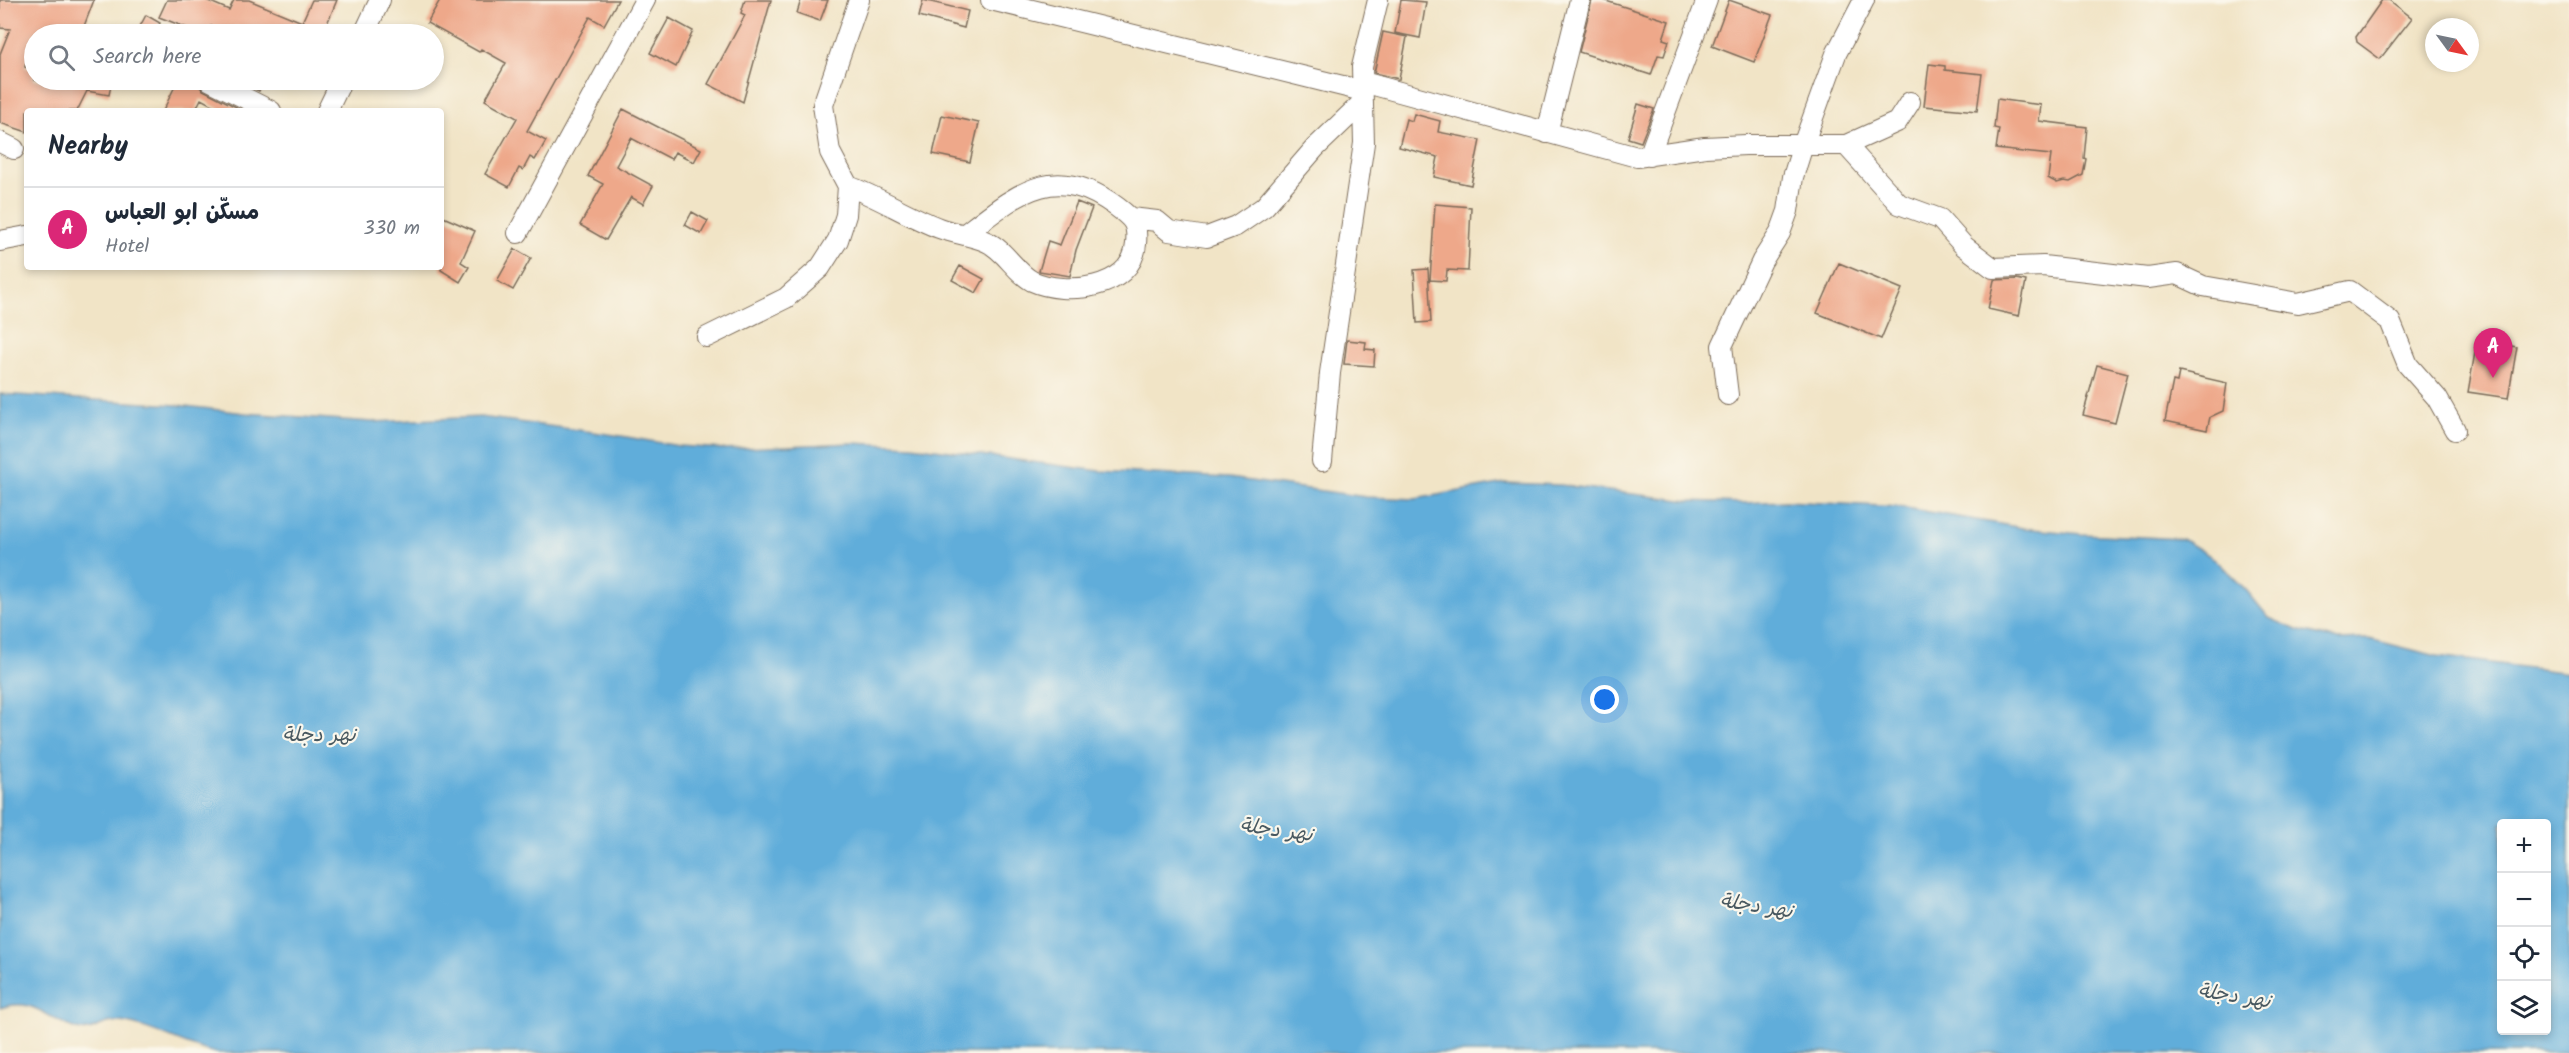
<!DOCTYPE html>
<meta charset="utf-8">
<style>
:root{--surface:#fff;--page:#f6f6f7;--text:#1f2937;--muted:#747a83;--line:#e0e1e3;--accent:#db2777}
body{margin:0;font-family:Kalam,"Playpen Sans Arabic",sans-serif;background:var(--page);color:var(--text)}
.controls{position:absolute;right:18px;bottom:18px;display:grid;overflow:hidden;border-radius:6px;box-shadow:0 3px 9px #0003}
.controls button{width:54px;height:54px;display:grid;place-items:center;padding:0;border:0;border-bottom:2px solid var(--line);background:var(--surface);color:var(--text);font:30px sans-serif}
.compass{position:absolute;left:2425px;top:18px;width:54px;height:54px;border-radius:50%;background:var(--surface);box-shadow:0 3px 9px #0003;rotate:123deg}
.you{position:absolute;left:1605px;top:700px;width:21px;height:21px;margin:-15px;border:4px solid #fff;border-radius:50%;background:#1a73e8;box-shadow:0 0 0 9px #1a73e833}
.badge{display:grid;place-items:center;width:39px;height:39px;border-radius:50%;background:var(--accent);color:#fff;font-size:20px;font-weight:700}
.pin{position:absolute;translate:-50% -50px;filter:drop-shadow(0 2px 3px #0008)}
.pin::after{content:'';position:absolute;top:32px;width:21px;height:18px;background:inherit;clip-path:polygon(0 0,100% 0,50% 100%)}
.list{margin:0;padding:0;list-style:none}
h2{display:flex;justify-content:space-between;align-items:center;height:78px;margin:0;padding:0 24px;font-size:26px}
h2 small{font-size:20px;font-weight:400;color:var(--muted)}
.list li{display:grid;grid-template-columns:39px 1fr auto;gap:18px;align-items:center;box-sizing:border-box;height:84px;padding:0 24px;border-top:2px solid var(--line)}
.list b{display:block;font-size:22px;white-space:nowrap}
.list p{margin:0;font-size:20px;white-space:nowrap;color:var(--muted)}
.list em{font-size:20px;font-style:normal;color:var(--muted)}
.icon{flex:none;width:33px;height:33px;fill:none;stroke:currentColor;stroke-width:2;stroke-linecap:round;stroke-linejoin:round}
.map{position:relative;flex:none;width:2569px;height:1053px;overflow:hidden}
.search{position:absolute;background:var(--surface);box-shadow:0 3px 9px #0003;left:24px;top:24px;width:420px;height:66px;display:flex;align-items:center;gap:15px;box-sizing:border-box;padding:0 21px;border-radius:33px;color:var(--muted);font-size:22px}
.panel{position:absolute;background:var(--surface);box-shadow:0 3px 9px #0003;left:24px;top:108px;width:420px;height:162px;border-radius:6px}
.map>svg:first-child{display:block}
.water{fill:#61adda;stroke:#4e6c7c;stroke-width:1.5;fill-rule:evenodd}
.building{fill:#eea88a}
.lines{fill:none;stroke-linecap:round;stroke-linejoin:round}
.minor-casing{stroke:#7b6b59;stroke-width:22}
.minor{stroke:#fff;stroke-width:20}
.labels{text-anchor:middle;dominant-baseline:central;stroke-width:4.5;stroke-linejoin:round;paint-order:stroke}
.water-label{font-size:20px;font-style:italic;fill:#485860;stroke:#fbf7ec}
</style>
<div class="map">
<svg width="2569" height="1053" viewBox="0 0 2569 1053">
<rect width="100%" height="100%" fill="#fbf7ec"/>
<filter id="ink" filterUnits="userSpaceOnUse"><feTurbulence type="fractalNoise" baseFrequency=".0167" numOctaves="2"/><feDisplacementMap in="SourceGraphic" scale="12" xChannelSelector="R" yChannelSelector="G"/><feConvolveMatrix kernelMatrix="1 2 1 2 8 2 1 2 1" color-interpolation-filters="sRGB"/></filter>
<filter id="wash" filterUnits="userSpaceOnUse"><feTurbulence type="fractalNoise" baseFrequency=".008" numOctaves="4" result="noise"/><feDisplacementMap in="SourceGraphic" scale="24" xChannelSelector="R" yChannelSelector="G"/><feGaussianBlur stdDeviation="1.35" result="paint"/><feColorMatrix in="noise" values="0 0 0 0 0 0 0 0 0 0 0 0 0 0 0 0 0 1.4 0 .05"/><feComposite in="paint" operator="in"/></filter>
<g filter="url(#wash)">
<rect width="100%" height="100%" fill="#f1e4c6"/>
<path class="water" d="M0,394L177,405L245,413L372,422L481,417L615,435L679,446L724,449L853,443L912,446L1100,471L1229,478L1366,497L1415,499L1505,483L1561,485L1689,501L1743,503L1785,501L1900,507L2023,528L2081,534L2183,539L2215,559L2247,591L2269,618L2297,630L2338,640L2369,639L2437,656L2569,673V1053H217C184,1047 156,1027 120,1022C102,1020 93,1033 81,1030C49,1023 36,995 0,1008ZM2502,824H2546V1030H2502Z"/>
<g id="blocks">
<path class="building" d="M0,0H94L81,34L52,24L48,34H34L25,67L34,70V80H112L109,95L87,91L77,111H27V132L0,123V54L10,29L0,28Z
M167,0H206L229,10L234,0H249L302,22L312,0H337L324,31L331,34H255L235,26L231,34L211,26L207,34H203L159,17Z
M440,0H618L604,25L590,17L527,131L546,141L535,160L530,157L523,170L519,168L509,187L485,174L517,118L485,100L506,63L481,49L479,52L427,23Z
M745,0H771L743,102L708,84L745,15L741,13Z
M801,0H828L820,21L797,13Z
M923,0L968,11L964,28L919,16Z
M1401,0L1426,2L1420,38L1395,33Z
M1592,0H1603L1669,21L1663,39L1669,41L1664,56L1658,55L1651,75L1579,52Z
M1729,0L1772,15L1754,62L1712,46Z
M2382,0H2389L2412,18L2380,59L2357,42L2356,37Z
M146,15L160,23L154,34H136Z
M669,18L693,31L676,67L650,53Z
M1383,32L1407,37L1399,79L1374,73Z
M1929,64L1945,66V70L1982,74L1977,111L1924,106Z
M178,80H197L199,86L203,90L244,111H223L201,99L195,111H163Z
M235,80H264L259,91Z
M1997,99L2041,105L2039,121L2087,127L2084,158L2086,159L2083,175L2070,182L2064,181L2057,183L2048,178L2051,155L1996,149L1999,129L1994,128Z
M1638,104L1654,109L1641,142L1628,138Z
M623,109L701,149L694,162L675,152L671,159L631,138L616,166L653,186L643,204L631,197L606,240L580,225L603,184L588,176Z
M1414,114L1440,121L1438,132L1480,140L1471,185L1434,177L1438,157L1399,147L1406,119L1412,121Z
M942,115L979,123L970,162L933,154Z
M1077,202L1092,208L1076,250L1070,276L1039,271L1048,241L1060,245Z
M1435,204L1471,207L1468,271L1447,270L1446,281L1430,280Z
M692,212L708,221L701,234L685,225Z
M441,216L475,231L461,262L469,267L460,282L441,270Z
M515,249L531,258L513,290L497,281Z
M1839,263L1902,289L1881,339L1817,313Z
M960,266L984,279L976,293L952,280Z
M1428,269L1431,322L1417,323L1414,270Z
M2017,279L2026,281L2019,316L1988,309L1994,280Z
M1347,340L1366,342L1365,349L1375,350L1374,366L1344,364Z
M2477,341L2517,347L2508,398L2468,392Z
M2097,365L2128,373L2115,423L2083,415Z
M2179,372L2227,383L2223,411L2210,417L2207,430L2165,421L2173,381L2177,382Z"/>
</g>
</g>
<g filter="url(#ink)">
<use href="#blocks" fill-opacity="0" stroke="#7b6b59" stroke-width="1.5"/>
<g class="lines">
<g class="minor-casing">
<path id="minor" d="M991,0L1363,91
M364,34L380,0
M209,80L271,111
M1363,82L1637,157L1705,147L1746,145H1846L1897,122L1910,102
M327,111L342,80
M1547,133L1580,0
M0,142L14,149
M1846,145L1899,204L1940,219L1964,246L1993,268L2043,266L2148,278L2177,274L2203,286L2298,303L2350,291L2390,321L2408,365L2437,398L2455,430
M1649,156L1707,0
M848,186C879,197 907,216 939,228C955,234 972,235 987,242C1005,250 1016,273 1032,281C1065,296 1132,290 1136,244C1138,223 1133,219 1117,207C1054,160 1017,194 965,234
M1131,218L1157,221L1169,231L1207,237L1236,226L1264,207L1315,148L1363,102
M518,233L645,0
M0,241L27,236
M707,337L786,298L820,268L838,240L846,215L848,186L830,152L823,105L859,0
M1728,395L1722,346L1762,261L1780,233L1788,211L1793,177L1803,145L1836,54L1864,0
M1322,461L1330,373L1364,143L1362,67L1378,0"/>
</g>
<use href="#minor" class="minor"/>
</g>
</g>
<g class="labels">
<g class="water-label">
<text x="319" y="736">نهر دجلة</text>
<text transform="translate(1276 831) rotate(8)">نهر دجلة</text>
<text transform="translate(1756 907) rotate(9)">نهر دجلة</text>
<text transform="translate(2234 997) rotate(9)">نهر دجلة</text>
</g>
</g>
</svg>
<div class="controls">
<button>+</button>
<button>−</button>
<button><svg class="icon" aria-label="locate" viewBox="0 0 24 24"><circle cx="12" cy="12" r="6"/><path d="M12 2v4M12 18v4M2 12h4M18 12h4"/></svg></button>
<button><svg class="icon" aria-label="layers" viewBox="0 0 24 24"><path d="M12 4l9 5-9 5-9-5zM3 14l9 5 9-5"/></svg></button>
</div>
<svg class="compass" viewBox="-18 -18 36 36"><path d="M0-13l5 13h-10z" fill="#e53935"/><path d="M0 13l5-13h-10z" fill="#747a83"/></svg>
<div class="you"></div>
<div class="pin badge" style="left:2493px;top:378px">A</div>
<div class="search"><svg class="icon" aria-label="search" viewBox="0 0 24 24"><circle cx="10" cy="10" r="6"/><path d="M15 15l6 6"/></svg>Search here</div>
<section class="panel">
<h2>Nearby<small></small></h2>
<ul class="list">
<li><span class="badge">A</span><div><b>مسكّن ابو العباس</b><p>Hotel</p></div><em>330 m</em></li>
</ul>
</section>
</div>
